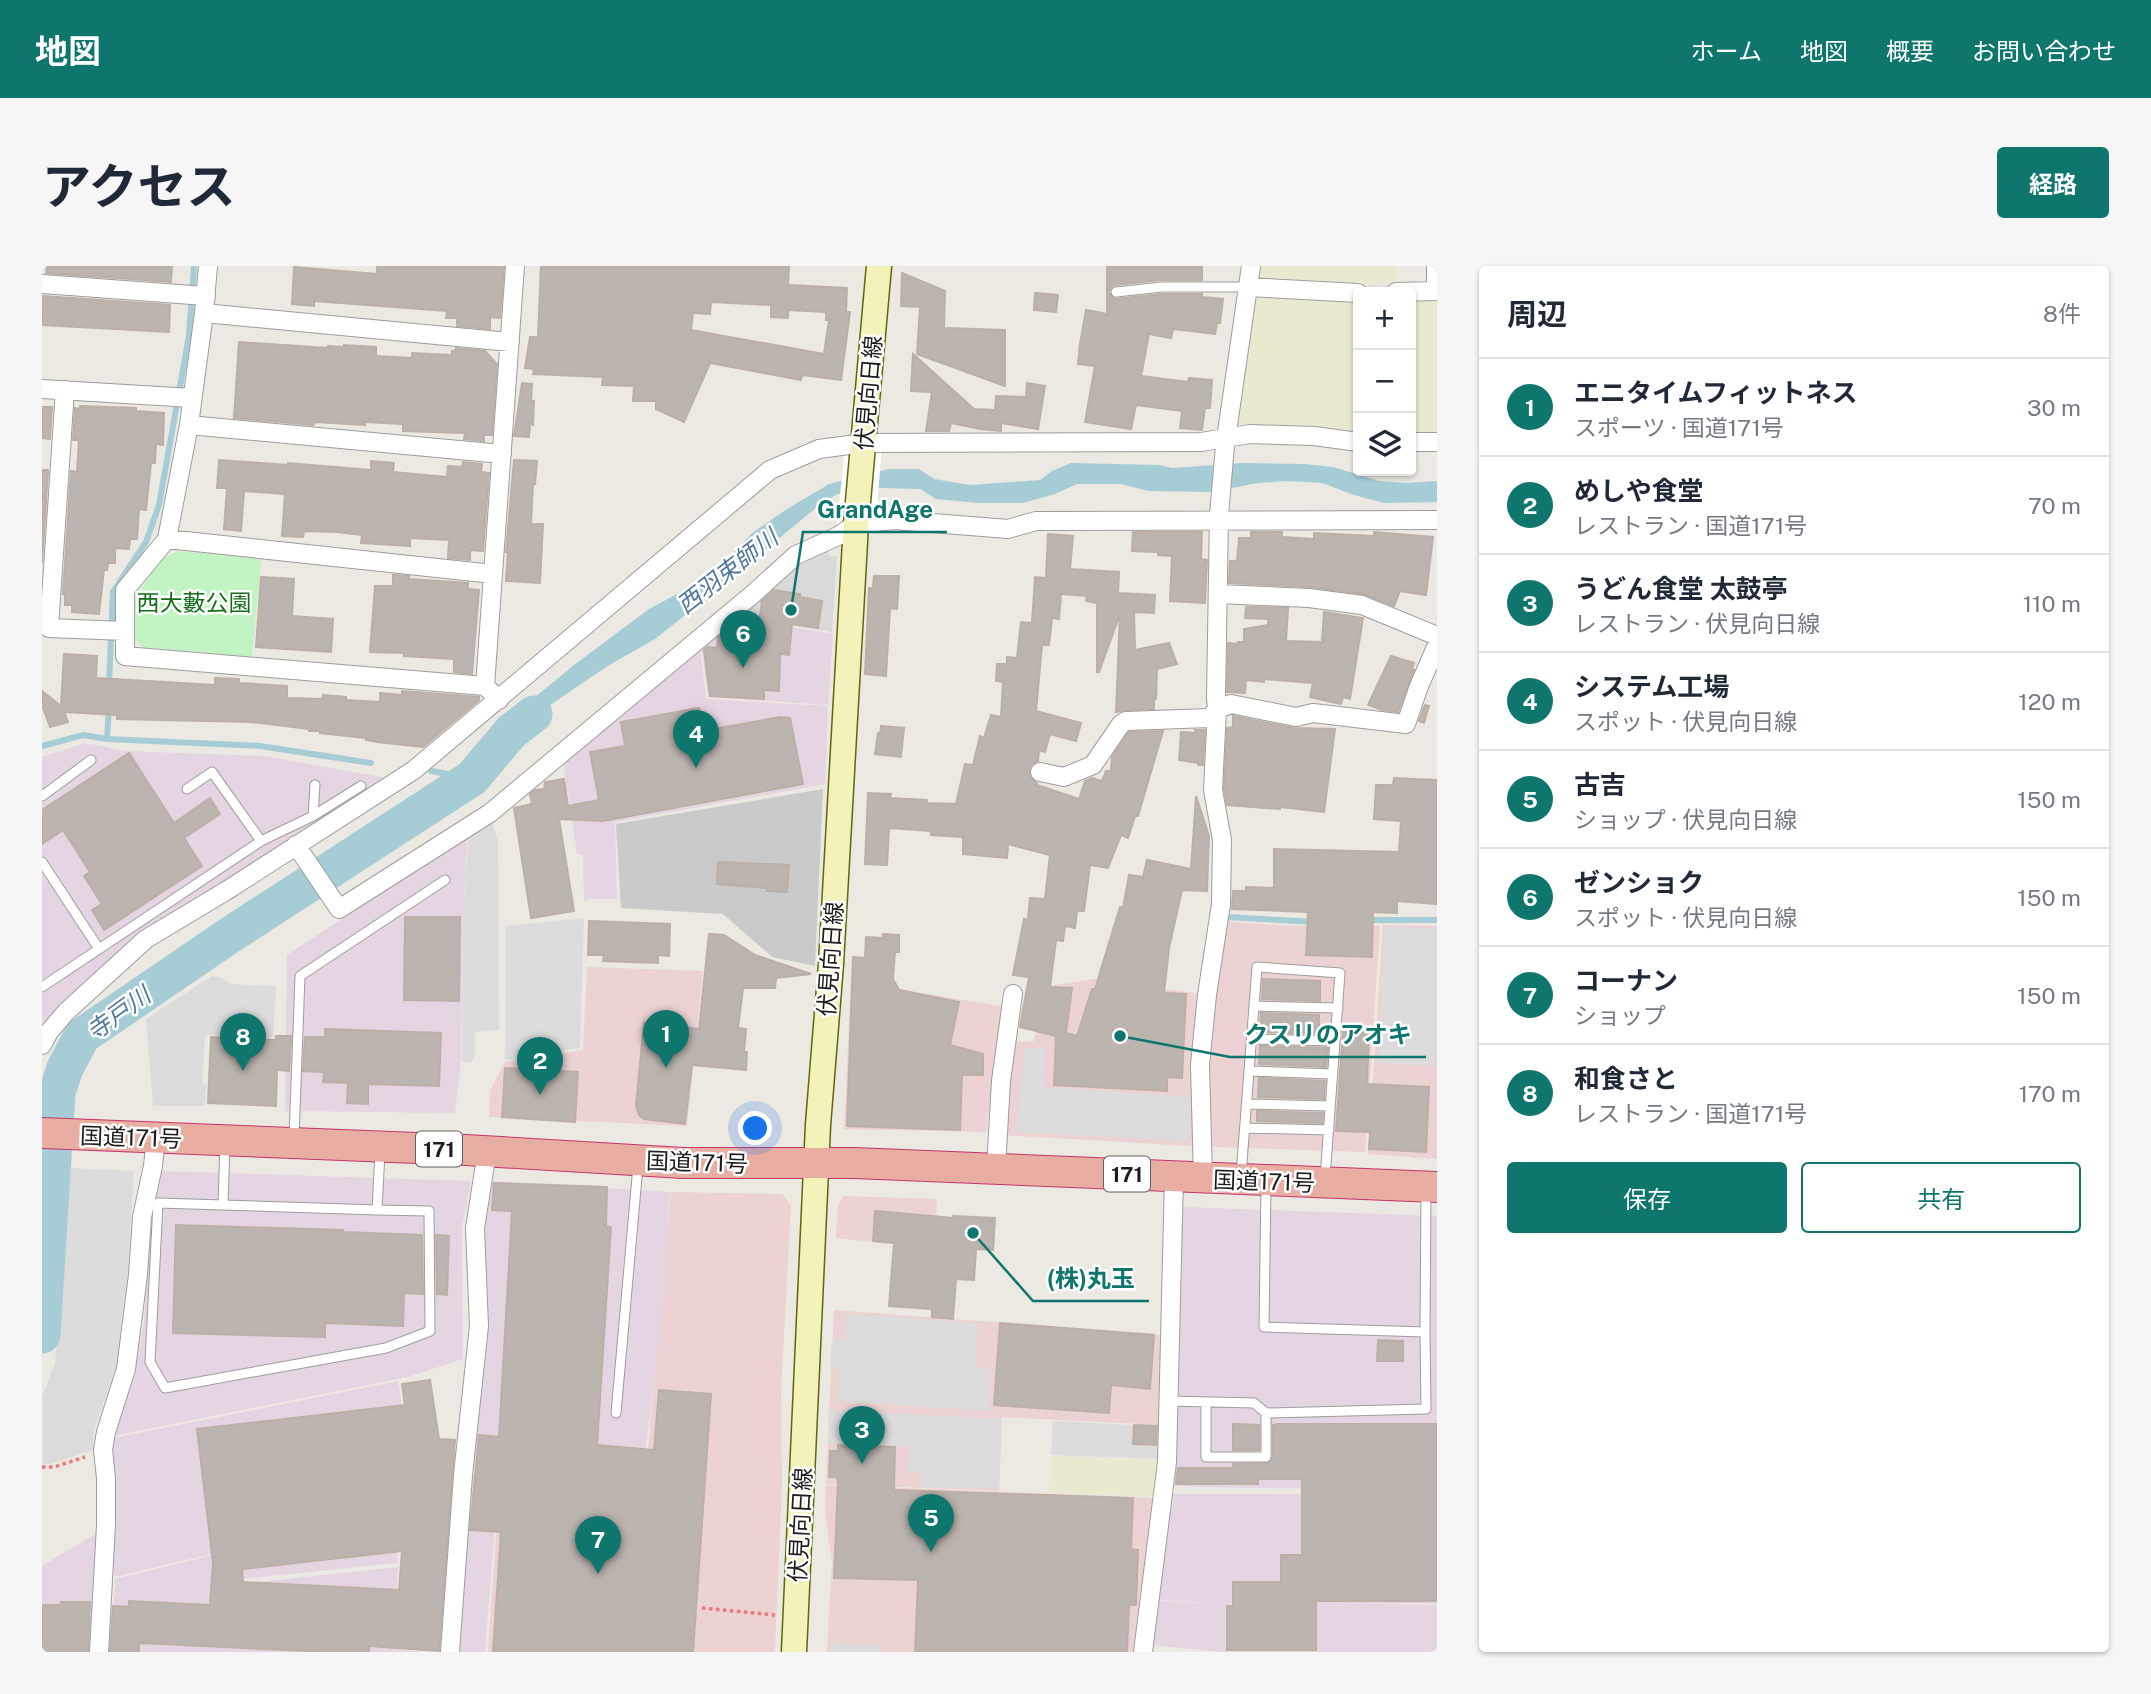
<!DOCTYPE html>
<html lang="ja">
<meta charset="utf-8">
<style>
:root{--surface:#fff;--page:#f6f6f7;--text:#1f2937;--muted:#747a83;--line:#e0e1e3;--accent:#0f766e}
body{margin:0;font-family:"Public Sans","Noto Sans JP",sans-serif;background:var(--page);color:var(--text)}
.controls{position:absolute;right:21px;top:21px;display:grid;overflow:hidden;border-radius:7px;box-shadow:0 2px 5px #0004}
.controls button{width:63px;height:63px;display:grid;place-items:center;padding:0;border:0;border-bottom:2px solid var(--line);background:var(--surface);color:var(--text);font:35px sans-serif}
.you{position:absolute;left:714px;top:863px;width:24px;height:24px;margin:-18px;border:5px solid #fff;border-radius:50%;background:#1a73e8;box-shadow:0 0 0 10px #1a73e833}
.badge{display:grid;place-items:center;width:46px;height:46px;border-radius:50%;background:var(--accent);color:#fff;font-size:23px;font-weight:700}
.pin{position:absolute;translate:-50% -58px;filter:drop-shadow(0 2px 4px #0008)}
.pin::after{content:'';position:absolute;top:37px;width:24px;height:21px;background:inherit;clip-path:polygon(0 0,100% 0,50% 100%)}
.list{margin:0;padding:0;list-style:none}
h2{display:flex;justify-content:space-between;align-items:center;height:91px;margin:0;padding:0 28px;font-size:30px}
h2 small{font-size:23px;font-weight:400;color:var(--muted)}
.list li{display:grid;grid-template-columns:46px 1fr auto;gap:21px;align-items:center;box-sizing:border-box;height:98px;padding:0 28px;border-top:2px solid var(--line)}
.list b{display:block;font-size:26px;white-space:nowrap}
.list p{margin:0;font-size:23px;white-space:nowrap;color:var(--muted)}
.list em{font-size:23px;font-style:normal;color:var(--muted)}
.actions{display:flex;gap:14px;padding:21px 28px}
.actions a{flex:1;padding:16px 0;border:2px solid var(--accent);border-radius:7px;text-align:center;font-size:24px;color:var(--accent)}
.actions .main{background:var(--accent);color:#fff}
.icon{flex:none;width:38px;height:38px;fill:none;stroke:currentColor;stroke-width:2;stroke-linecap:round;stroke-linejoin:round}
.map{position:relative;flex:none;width:1395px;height:1386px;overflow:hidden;border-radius:7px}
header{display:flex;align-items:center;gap:42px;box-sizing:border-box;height:98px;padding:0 35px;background:var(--accent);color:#fff}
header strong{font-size:33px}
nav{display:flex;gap:38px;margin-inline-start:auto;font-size:24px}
.intro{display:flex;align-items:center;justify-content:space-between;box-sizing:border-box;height:168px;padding:0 42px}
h1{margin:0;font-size:49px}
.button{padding:18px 32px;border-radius:7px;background:var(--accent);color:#fff;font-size:24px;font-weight:700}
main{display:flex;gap:42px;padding:0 42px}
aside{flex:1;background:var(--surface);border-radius:7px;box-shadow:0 2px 5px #0004}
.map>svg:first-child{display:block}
.residential{fill:#d9d9d9}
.commercial{fill:#ecd2d3}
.industrial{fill:#e5d5e2}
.religious{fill:#cacaca}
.farmland{fill:#e9e9cf}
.park{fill:#c2f3c3}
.parking{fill:#dcdcdc}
.water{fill:#a6cdd6}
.pier{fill:#fff}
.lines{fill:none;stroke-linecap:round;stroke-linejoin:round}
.stream{stroke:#a6cdd6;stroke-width:6}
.river{stroke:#a6cdd6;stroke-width:37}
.building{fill:#bcb4af;stroke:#bcafa6;stroke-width:2;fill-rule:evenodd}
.service-casing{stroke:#9d9d9d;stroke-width:11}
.minor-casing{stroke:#9d9d9d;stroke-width:20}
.secondary-casing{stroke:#61660f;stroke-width:27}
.trunk-casing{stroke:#c5346d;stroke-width:32}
.path{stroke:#ec7a73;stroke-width:3.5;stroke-dasharray:3.5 3.5;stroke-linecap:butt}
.service{stroke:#fff;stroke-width:9}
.minor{stroke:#fff;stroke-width:18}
.secondary{stroke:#f2f2ba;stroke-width:24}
.trunk{stroke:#e8aea2;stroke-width:30}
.labels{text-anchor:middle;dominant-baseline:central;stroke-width:5;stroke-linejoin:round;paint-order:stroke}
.shield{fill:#fff;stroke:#606060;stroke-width:2}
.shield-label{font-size:21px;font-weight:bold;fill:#1c1c1c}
.street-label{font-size:23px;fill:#1c1c1c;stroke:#fff}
.park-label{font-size:23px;fill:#156e18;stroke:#fff}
.water-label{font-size:24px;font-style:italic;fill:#4f789a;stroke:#fff}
.leader{fill:none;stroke:#0f766e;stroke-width:2.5}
.callout-dot{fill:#0f766e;stroke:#fff;stroke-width:2.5}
.callout-label{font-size:24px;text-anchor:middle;font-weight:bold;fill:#0f766e;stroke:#fff;stroke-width:5;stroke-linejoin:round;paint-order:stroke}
</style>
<header>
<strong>地図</strong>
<nav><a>ホーム</a><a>地図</a><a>概要</a><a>お問い合わせ</a></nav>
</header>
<div class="intro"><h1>アクセス</h1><a class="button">経路</a></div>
<main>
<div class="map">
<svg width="1395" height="1386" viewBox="0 0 1395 1386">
<rect width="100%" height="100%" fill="#ece8e2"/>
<path class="residential" d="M785,284L788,290H795L790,366L694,350L743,307Z"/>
<path class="commercial" d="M1183,655L1247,660H1338L1323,886L1172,881L1167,874L1163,794Z
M1341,659L1395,660V893L1326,888Z
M545,701L661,705L645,860L447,851L448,825L463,796L541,784Z
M1052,713L1159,728L1152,871L1149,880L960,869L970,775L991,776L1007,720Z
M809,715L963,741L946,848L945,866L802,863Z
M629,926L740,928L749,939L739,1125L740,1218L733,1386H446L458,1209L603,1216Z
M802,930L895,933L893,982L794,972L796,938Z
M792,1044L1119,1069V1159L960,1151L957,1225L784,1218Z
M784,1219L1112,1232L1094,1386H785L790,1297L783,1246Z"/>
<path class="industrial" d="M691,351L791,368L786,439L666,431L659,378Z
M658,380L664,433L786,440L783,518L573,556L575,633H547L542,636L541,589L535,588L521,494Z
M43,477L83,485L223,490L344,512L108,665L15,742L0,761V491Z
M425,570L421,652L419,794L413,847L243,845L245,689Z
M117,905L429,915L420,961L421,1093L366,1111L70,1170L93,1109L102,1055L109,932Z
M448,915L628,926L619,1056L600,1214H557L428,1204L439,962Z
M1140,941L1395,950V1224L1154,1221L1131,1219Z
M356,1115L365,1168L355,1297L200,1313L170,1288L72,1311L71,1172Z
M424,1207L457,1209L443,1386H410Z
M1131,1228H1395V1338L1242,1337L1395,1339V1386H1181L1110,1379L1115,1335L1190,1338L1115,1334Z
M60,1264L54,1386H0V1300Z
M171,1289L198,1318L356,1301L350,1383L381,1386H69L73,1313Z"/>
<path class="religious" d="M781,523L773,700L730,691L681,648L579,642L574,558Z"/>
<path class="farmland" d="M1219,0H1354V17L1218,14Z
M1218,31L1316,34V164L1195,158L1213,36Z
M1369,34H1395V170H1369Z
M1009,1190L1116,1194L1111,1230L1007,1227Z"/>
<path class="park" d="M136,285L219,293L210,391L101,381L90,370L93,334L118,293Z"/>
<path class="parking" d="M449,553L456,575L457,764L433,766V790L429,796H420L421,652L426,571Z
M542,652L538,782L463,794V660Z
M1343,660L1395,663V779L1393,800L1336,797Z
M170,710L180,712L188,718L234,720L231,771L163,769L160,817L164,818L163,840H111L104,753Z
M983,782H1003L1002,821L1148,831L1146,875L974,866Z
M29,902L92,905L83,1051L75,1100L52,1163L51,1184L8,1198H0V1131L13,1097Z
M804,1048L936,1057L933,1102L949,1103L947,1145L796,1135L798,1102L788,1101L790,1074H803Z
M787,1144L959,1153L957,1223L877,1221L878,1207L866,1206L867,1180L786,1177Z
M1011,1155L1091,1159L1090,1179L1119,1180L1117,1193L1009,1189Z
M788,1377L838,1379V1386H787Z"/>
<path class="water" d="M1029,197L1117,199L1130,202L1201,197L1262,198L1291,201L1337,215L1365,217L1395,215V236L1342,237L1312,229L1280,217L1244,215L1216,217L1168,226L1106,225L1079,218H1035L1013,228L981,237H936L894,233L878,223L837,222L796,228L781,236L677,322L613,373L564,401L501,444L473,468L459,491L453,479L465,454L532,399L607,343L669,310L710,267L742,245L787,218L847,203H877L892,213L928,219L998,214L1010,205Z"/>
<path class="pier" d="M840,178L834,257L795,260L803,181Z
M0,835L24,836L20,900L0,899Z"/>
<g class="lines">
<path class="stream" d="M67,419L71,326L104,276L117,239L147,70L152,0
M65,473L67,440
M0,480L41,469L65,473L218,480L329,497
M389,505L430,512
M1185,651L1273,656
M1323,654H1395"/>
<path class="river" d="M0,1069L15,826L23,802L40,770L188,669L430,512L470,465L492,448"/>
</g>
<path class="building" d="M5,0H130L129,16L4,7Z
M335,0H462L458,52L448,51V63L415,60V52H404L405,45L272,35V40L250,38L252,1L335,8Z
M499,0H747L746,19L805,22L804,46H808L799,114L760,109L759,114L668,97L642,156L614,143V135H591L592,120L560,119L561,111L491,108L492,103L483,102L488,71H496ZM669,36L729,39V51L746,52V44L784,46V54H787L782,88L649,64L651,47L668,48Z
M1065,0H1160V14H1119L1073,19L1069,21L1067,26L1072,33L1120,28H1160V31L1181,33L1178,57H1175L1173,68L1131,63L1129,72L1107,68L1099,110L1146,116L1147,112L1170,114L1168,142H1163L1160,164L1138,162L1140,145L1094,139L1089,163L1043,156L1053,100L1036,98L1038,78L1044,44L1065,48Z
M860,7L903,25L902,62L963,64V120L875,88L878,41L859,40Z
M993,27L1016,29L1014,46L992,44Z
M1,30L128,39L127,66L0,59Z
M197,76L286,82V80L302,81V79L334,81V90L370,92V87L410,89V85H413L414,82L443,85L455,98L450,169H442V175L422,173L423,167L361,165V158L323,156V159L273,156L271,159L192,152Z
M871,88L932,143L953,144L954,130L984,131L985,117L1003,120L996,163L959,157V165L938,163L909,157L907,165H884L890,126L869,125Z
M480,117L490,118L489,135H492L491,159L488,158L487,171L472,170Z
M38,140L94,142V145L122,147L121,179L114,178L113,197H109L104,244L97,243L95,273H88L87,283L73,282V297H66L65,304H62L57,348L30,346V339H23V328H21L29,205L35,206L37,174H31L33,142L38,143Z
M0,141H10L8,173L0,172Z
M177,194L246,199V197L329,204V195L352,197L351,206L405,211L406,200L420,201L421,196L440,198L439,206L447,207L441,285L428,284V294L406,292L407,274L368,272V280L319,277L320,269L296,266L262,265L261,271L240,270L243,228L202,225L199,265L182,263L185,222H175Z
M472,194L495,195L493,218L491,217L489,258H501L498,317L464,315L466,286H464Z
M0,204H6L0,297Z
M1091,266H1160L1159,293L1165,294L1163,337L1128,335L1130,290L1116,289V286L1090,285Z
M1209,266H1240V271L1272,273V267L1332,270V266L1391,271L1384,329L1358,325L1352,340L1321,328L1268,321L1187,317L1188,295H1195L1197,272H1209Z
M1006,268L1031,270L1028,303L1077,306L1076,327L1113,329L1112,347L1092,346L1093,384L1127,377L1135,398L1115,403L1114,433H1112V443L1084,444L1074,446L1078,348L1057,406H1055V337L1044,335L1045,330L1019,328L1017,353L1010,352L1007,379H1000L994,445L1039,457L1034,475L1008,468L1003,486L997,484L996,495L990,498L987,504V510L995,517V519L1037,533L1043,515L1050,512L1060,515L1064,505H1069L1070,491L1087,466L1121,465L1096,550H1093L1086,572L1079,569L1066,602L1048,599L1042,645H1035L1033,662L1023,660L1021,675L1014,674L1008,721L1030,722L1024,767L1035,770L1050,723H1053L1078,641L1081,642L1087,609L1101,611L1105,594L1149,603L1154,530L1167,570L1165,625L1140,624L1127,682L1122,727L1144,728L1140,812L1125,811V825L1012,819L1014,770L978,761L987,711L971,709L982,653L986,654L988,632L1003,633L1008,589L966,578L965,592L921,588V571L889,569V565L847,562L845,599L823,598L826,527L849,528L848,532L885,534L884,537L914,538L923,498L931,499L938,470L942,472L949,449L959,451L961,416L954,415L955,398H965V391L975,392L979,356L990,357L993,311L1004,312Z
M351,309L367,310V313L426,317V323L437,324L430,408L412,406V393L362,390V387L328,386L333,320H351Z
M832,310H857L855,343L848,342L844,410L823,408L827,322H831Z
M219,311L252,313L250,350L291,353L289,386L214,381Z
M732,324L758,328V331L780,335L776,362L750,358L747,389L738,388L737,425L722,424V433L668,430L662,384L665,381L675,382L676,372L685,364L716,366L720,335Z
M1204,341L1246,342L1244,375L1280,376L1282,346L1321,352L1308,433L1301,431L1299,438L1268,431L1271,417L1222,413V416L1204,414L1203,427L1185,426L1186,377L1195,378L1196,376H1202V363L1226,359V353L1203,352Z
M22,388L55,390L54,412L173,419V412L197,413V417L245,420V432L280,433L281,429L304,431V434L338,436V427L360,429V425L437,431V434L381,481L335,476L324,474V472L278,467V465H267V463L209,456L75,453V449L22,446L26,456L8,461L0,439V425L19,440Z
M1349,390L1372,397L1370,403L1372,404L1356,446L1341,444L1326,439Z
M1383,439L1387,440L1382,457L1377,455Z
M657,442L661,465L738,451L748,452L761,518L561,555L517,553L532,645L489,652L472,542L490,538L488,528L493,524L502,523L503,516L522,513L526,540L557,534L548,486L583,480L579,456Z
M1191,450L1252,462L1293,463L1282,546L1238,541V543L1185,539L1182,523L1185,462L1191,461Z
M839,460L862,462L859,491L833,488L836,467L838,468Z
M1153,464H1163L1161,499H1156V497L1137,494L1139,466L1154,467Z
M87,487L132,557L168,532L178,548L142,572L160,600L62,664L50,644L60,638L42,610L48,606L21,564L0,578V544Z
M1352,512L1395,514V638L1355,635V647L1331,646L1330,691L1264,689L1266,646L1190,643L1191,625H1204V621L1232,622V583L1357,586L1359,555L1332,553L1334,519H1351Z
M676,596L747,599L745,626L725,625L726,622L675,618Z
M363,651H418L417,735L362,734Z
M547,655L628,658L627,690L616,689V697L561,695L562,689H546Z
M667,668L682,669L713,689L769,708L734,712L733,722H701L696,762L704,763L702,786H705L704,804L650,799L643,858L602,853L597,849L594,840L602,756L657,763Z
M841,668L857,669V686H853L851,713L857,724L917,736L908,779L941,788V809H920L918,864L805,860L811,691L823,692L824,671L840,672Z
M1221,713L1278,715V735L1220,733Z
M1219,747L1277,749V764L1287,765V768L1218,766Z
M283,763L399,767L397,820L326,818V838L305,837L306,817L281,816L282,806L261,805L263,771H283Z
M1301,766L1327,767L1325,818L1387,821L1384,886L1327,883L1328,866L1294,865Z
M234,770H249L247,805L235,804L234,840L166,837L169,771L234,774Z
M1218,780L1286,782L1284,801L1217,798Z
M463,802L536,806L533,856L460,851Z
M1217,812L1283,815L1282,833L1216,831Z
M1215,845L1281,847L1280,857L1215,855Z
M452,917L565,921L564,960L569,961L555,1179L612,1184L617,1124L669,1128L651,1386H451L459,1266L428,1264L437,1169L457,1171L470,945L450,944Z
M833,945L911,952V950L953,952L951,984L934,983L932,1014L914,1013L911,1053L890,1051V1043L847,1040L852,977L831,975Z
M134,959L301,964V966L380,969L381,1028L362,1027L361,1060L283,1057V1071L131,1067Z
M394,969L407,970L405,1029L395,1028Z
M958,1057L1112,1069L1108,1123L1069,1119L1067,1147L952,1139Z
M1336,1074L1361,1075V1095H1335Z
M388,1114L397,1173L413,1174L397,1385L327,1380V1386H285L97,1377V1386H68L71,1340L87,1341V1335L168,1339L171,1297L155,1163L363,1139L360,1118ZM360,1285L357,1324L201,1316L200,1303Z
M1191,1158L1217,1159V1184H1191Z
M1235,1158H1395V1335H1274V1384H1185V1340H1191V1316H1239V1289H1260V1213H1216V1218H1134L1136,1202H1191V1198L1227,1197L1231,1191V1159Z
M1092,1159L1115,1160L1114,1179L1091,1178Z
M796,1179L853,1181L852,1224L1091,1232L1089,1283L1096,1284L1094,1339H1087L1085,1386H873L876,1314L792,1312L796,1214L794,1211H787L788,1185H796Z
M19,1336H48L46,1386H0V1339H19Z"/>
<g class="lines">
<g class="service-casing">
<path id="service" d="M1074,26L1120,21H1206
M145,523L170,506L219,575
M0,530L49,494
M271,550L273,519
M0,596L57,683
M0,721L219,575L271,550L319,520
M1212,740L1296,742
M1210,773L1293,775
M1207,805L1291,808
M1205,838L1288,840
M1203,862L1287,864
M252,872L258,710L403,614
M183,878L181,939L335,944L338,886
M1199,909L1215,701L1298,707L1283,912
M1224,917L1222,1061L1383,1066L1384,926
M181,939L116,937L108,1096L123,1122L344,1082L388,1065L387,945L335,944
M1126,1135L1212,1137L1224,1147L1384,1143L1383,1066
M1164,1136V1191H1224V1147
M574,1147L596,900"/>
</g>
<g class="minor-casing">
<path id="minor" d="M166,0L162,47L147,159L125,273L83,324V390L443,420L457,434
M1394,0V25
M0,18L164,30
M1206,21L1316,27
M1354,26L1395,25
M162,47L468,76
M0,123L150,132
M23,124L7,362L83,365
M147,159L460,188
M1369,176H1395
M125,273L451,308
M1176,328L1267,332L1320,339L1395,370
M443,420L473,0
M998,506L1022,511L1051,499L1079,458L1084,455L1168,452L1175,443L1189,438L1254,451L1271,447L1364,458L1377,420L1395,379
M254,579L297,643L448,547L711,328L754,289L796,270L814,258L852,254L966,263L994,255L1395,254
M0,779L7,766L24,746L104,673L184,625L372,504L728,204L777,183L822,177L1159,176L1208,168L1272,170L1316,176
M954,902L959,815L971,728
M1161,913L1158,799L1165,729L1179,638L1180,574L1171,524L1175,443L1174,432L1177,249L1183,180L1209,0
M57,1386L64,1259V1212L61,1184L64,1166L84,1103L96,1009L100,951L111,900L114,871
M408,1386L421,1209L437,1060L433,962L445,886
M1101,1386L1125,1196L1132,911"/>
</g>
<g class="secondary-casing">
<path id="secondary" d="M752,1386L776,859L789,698L814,258L837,0"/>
</g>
<g class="trunk-casing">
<path id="trunk" d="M0,867L424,884L641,897H812L1395,921"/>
</g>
<path class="path" d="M0,1201H12L43,1191
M660,1342L733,1349"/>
<use href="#service" class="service"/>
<use href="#minor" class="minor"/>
<use href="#secondary" class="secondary"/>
<use href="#trunk" class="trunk"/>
</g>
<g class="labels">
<g class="shield">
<rect x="374" y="865.5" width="46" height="35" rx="5"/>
<rect x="1062" y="890.5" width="46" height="35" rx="5"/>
</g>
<g class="shield-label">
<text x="397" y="883">171</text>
<text x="1085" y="908">171</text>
</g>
<g class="street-label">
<text transform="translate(826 127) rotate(-85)">伏見向日線</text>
<text transform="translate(788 693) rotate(-86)">伏見向日線</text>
<text transform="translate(89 871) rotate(2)">国道171号</text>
<text transform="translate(655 896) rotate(2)">国道171号</text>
<text transform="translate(1222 915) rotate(2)">国道171号</text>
<text transform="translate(758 1259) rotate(-87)">伏見向日線</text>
</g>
<g class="park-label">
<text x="152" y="336">西大藪公園</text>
</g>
<g class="water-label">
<text transform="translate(685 305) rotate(-38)">西羽束師川</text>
<text transform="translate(76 747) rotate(-36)">寺戸川</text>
</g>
</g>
<path class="leader" d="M749 344L761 266H905M1078 770L1188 791H1384M931 967L991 1035H1107"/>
<g class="callout-dot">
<circle cx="749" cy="344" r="7"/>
<circle cx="1078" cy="770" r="7"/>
<circle cx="931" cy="967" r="7"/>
</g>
<g class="callout-label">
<text x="833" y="252">GrandAge</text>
<text x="1286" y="777">クスリのアオキ</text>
<text x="1049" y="1021">(株)丸玉</text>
</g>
</svg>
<div class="controls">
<button>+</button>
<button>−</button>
<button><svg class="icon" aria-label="layers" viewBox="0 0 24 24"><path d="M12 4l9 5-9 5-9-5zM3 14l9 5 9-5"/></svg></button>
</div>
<div class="you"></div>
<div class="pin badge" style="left:624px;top:802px">1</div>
<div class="pin badge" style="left:498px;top:829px">2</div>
<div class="pin badge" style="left:820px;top:1198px">3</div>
<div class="pin badge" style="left:654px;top:502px">4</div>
<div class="pin badge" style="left:889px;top:1286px">5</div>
<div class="pin badge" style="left:701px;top:402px">6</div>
<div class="pin badge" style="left:556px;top:1308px">7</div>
<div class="pin badge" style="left:201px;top:805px">8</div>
</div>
<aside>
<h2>周辺<small>8件</small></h2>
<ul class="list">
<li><span class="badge">1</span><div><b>エニタイムフィットネス</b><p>スポーツ · 国道171号</p></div><em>30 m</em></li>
<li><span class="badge">2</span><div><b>めしや食堂</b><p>レストラン · 国道171号</p></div><em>70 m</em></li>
<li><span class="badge">3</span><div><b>うどん食堂 太鼓亭</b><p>レストラン · 伏見向日線</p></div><em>110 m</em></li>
<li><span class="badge">4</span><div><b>システム工場</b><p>スポット · 伏見向日線</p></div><em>120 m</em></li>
<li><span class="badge">5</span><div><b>古吉</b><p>ショップ · 伏見向日線</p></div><em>150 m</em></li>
<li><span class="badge">6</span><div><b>ゼンショク</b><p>スポット · 伏見向日線</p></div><em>150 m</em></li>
<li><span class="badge">7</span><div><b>コーナン</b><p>ショップ</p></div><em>150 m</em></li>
<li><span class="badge">8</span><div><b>和食さと</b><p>レストラン · 国道171号</p></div><em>170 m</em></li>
</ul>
<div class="actions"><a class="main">保存</a><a>共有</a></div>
</aside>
</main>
